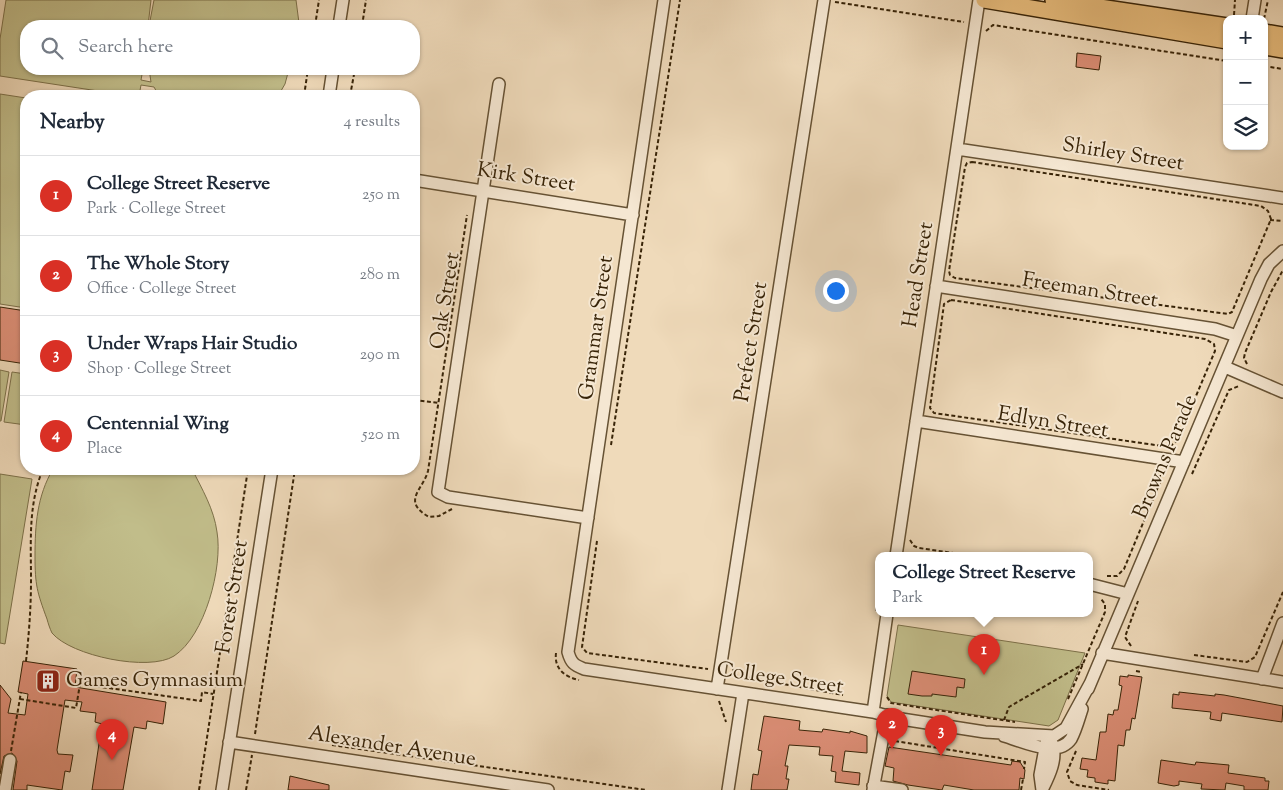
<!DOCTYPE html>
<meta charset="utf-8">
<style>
:root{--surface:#fff;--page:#f2f2f3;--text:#1f2937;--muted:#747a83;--line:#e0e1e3;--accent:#d93025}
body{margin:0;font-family:"Sorts Mill Goudy",serif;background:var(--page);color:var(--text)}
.controls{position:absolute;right:15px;top:15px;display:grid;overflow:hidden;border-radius:10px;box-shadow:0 1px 4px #0004}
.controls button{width:45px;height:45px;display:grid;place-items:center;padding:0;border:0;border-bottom:1px solid var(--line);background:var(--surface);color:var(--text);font:25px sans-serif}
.you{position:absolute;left:835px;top:290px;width:18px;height:18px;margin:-12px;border:4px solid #fff;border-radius:50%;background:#1a73e8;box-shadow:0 0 0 8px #1a73e833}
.badge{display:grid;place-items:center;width:32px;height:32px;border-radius:50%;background:var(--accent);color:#fff;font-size:16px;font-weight:700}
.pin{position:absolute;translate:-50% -41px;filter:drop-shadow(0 1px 2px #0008)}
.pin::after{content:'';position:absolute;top:26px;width:18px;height:15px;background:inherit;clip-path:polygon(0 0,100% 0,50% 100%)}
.popup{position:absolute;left:875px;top:552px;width:218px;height:65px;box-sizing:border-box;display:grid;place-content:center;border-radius:10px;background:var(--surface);filter:drop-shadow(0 1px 4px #0005);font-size:16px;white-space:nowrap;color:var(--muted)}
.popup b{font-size:19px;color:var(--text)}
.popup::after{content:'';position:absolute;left:50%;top:100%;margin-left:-10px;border:10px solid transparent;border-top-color:var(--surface)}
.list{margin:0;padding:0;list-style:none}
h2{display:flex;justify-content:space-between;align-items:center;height:65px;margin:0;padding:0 20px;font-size:21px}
h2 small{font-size:16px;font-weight:400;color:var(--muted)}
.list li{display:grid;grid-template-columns:32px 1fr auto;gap:15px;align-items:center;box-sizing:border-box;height:80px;padding:0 20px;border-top:1px solid var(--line)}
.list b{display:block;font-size:19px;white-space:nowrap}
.list p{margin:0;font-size:16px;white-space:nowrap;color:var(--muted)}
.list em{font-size:16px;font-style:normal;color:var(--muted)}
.icon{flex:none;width:28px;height:28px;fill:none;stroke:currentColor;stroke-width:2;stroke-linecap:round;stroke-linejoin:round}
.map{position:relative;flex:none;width:1283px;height:790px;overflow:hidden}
.search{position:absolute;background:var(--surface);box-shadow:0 1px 4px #0004;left:20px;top:20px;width:400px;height:55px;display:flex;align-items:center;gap:12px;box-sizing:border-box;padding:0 18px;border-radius:20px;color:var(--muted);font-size:19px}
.panel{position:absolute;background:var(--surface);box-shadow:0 1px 4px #0004;left:20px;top:90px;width:400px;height:385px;border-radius:20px}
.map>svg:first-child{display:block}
.green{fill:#c1bd8a;stroke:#7c7049}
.building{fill:#dc8e76;stroke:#382408}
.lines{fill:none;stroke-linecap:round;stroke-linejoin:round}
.minor-casing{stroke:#665234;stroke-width:14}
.major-casing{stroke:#382408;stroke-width:18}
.path{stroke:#382408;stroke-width:2;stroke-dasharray:4 2.5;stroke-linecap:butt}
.minor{stroke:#f5e7d2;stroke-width:11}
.major{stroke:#e8bd7d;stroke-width:15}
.labels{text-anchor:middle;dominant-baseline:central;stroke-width:4;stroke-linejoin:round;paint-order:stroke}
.street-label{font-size:21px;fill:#382408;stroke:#f5e7d2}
.poi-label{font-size:21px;fill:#382408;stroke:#f5e7d2;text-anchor:start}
</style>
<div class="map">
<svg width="1283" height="790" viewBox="0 0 1283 790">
<rect width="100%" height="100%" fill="#efdaba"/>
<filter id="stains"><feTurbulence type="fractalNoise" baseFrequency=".004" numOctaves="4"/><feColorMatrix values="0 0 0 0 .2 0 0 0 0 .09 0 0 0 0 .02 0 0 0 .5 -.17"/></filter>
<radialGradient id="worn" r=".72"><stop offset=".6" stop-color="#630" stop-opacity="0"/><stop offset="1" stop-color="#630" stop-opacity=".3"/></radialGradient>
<path class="green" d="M6,0H151L148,26H26V69H143L141,80L151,82L149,69H289L285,84L278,96H159L154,87L141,85L139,96H131L0,76V39Z
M154,0H296L299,23V26H149Z
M0,94L26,98V308L0,304Z
M0,370L9,372L1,421H0Z
M12,372L26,374V425L4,422Z
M53,469H192C202,489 214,509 217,532C223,567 205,636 174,656C149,672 71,656 52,633C50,629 48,623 47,619C37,592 35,585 35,556C35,525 37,496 53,469Z
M0,474L32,479L5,644L0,643Z
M898,625L1085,653L1058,720L1049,726L891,702L887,696Z"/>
<path class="building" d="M1077,53L1101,56L1099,70L1076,67Z
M0,307L26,311V364L0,360Z
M23,661L77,669L75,687L166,702L163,724L147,721L146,729L134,727L123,790H92L102,724L95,722L96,713L80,711L82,702L65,700L57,750L58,754L73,755L70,772L65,771L62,790L27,785V790H13L17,761L12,753L4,756L0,774V685L11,699L8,713L25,715L28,694L18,692Z
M912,671L965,679L964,688L957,687L956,697L932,694V696H922L908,694Z
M1128,675L1142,677L1135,719L1132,718L1130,730H1126L1124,746L1118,745L1115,781L1108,780V784L1095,782V778L1087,777L1088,770L1080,769L1082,758L1096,760L1100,732H1106L1108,714L1113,715L1114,710H1118L1122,686L1119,685L1120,676L1128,677Z
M1179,692L1215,696V694L1224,695L1283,706L1282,722L1222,713L1221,721L1210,719L1211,712L1172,708L1173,694L1179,695Z
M764,716L800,721L799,730L822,732L823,729L850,733V731L867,736V753L845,751L842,771L860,773L859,785L835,782L836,772L831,771L833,756L819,755L820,747L789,745L785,766H788L786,779H789L787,790H751L753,774L758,775L762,751L758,750Z
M889,747L1011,765L1012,761L1020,762L1025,770L1024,779L1020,778L1019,790H974L944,785L942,790L908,785L893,781L894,768L885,766Z
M1161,760L1195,765L1196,762L1229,765L1228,773L1265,778V781H1269L1268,790H1244V786L1226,783L1225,790L1201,789L1202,784L1179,781V785L1174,786L1158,783Z
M290,776L329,785V790H288Z"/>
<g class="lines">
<g class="minor-casing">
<path id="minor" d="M664,0L568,652C571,663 574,665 584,669L873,712L895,718L985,732L1054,736L1066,728L1091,682
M1252,19L1255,0
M339,26L343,0
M499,84L438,492L448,497L588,518
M329,96L333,69
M957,149L1283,198
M414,180L633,215
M936,286L1215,329L1237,336
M1225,367L1283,392
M916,421L1184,462
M896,556L979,0
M1089,584L1128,594
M1102,653L1283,682
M1262,679L1283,623
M717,689L824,0
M1088,689L1261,279L1269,264L1283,251
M873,712L887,614
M1004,736C1022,741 1057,759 1071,739C1076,730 1079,718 1082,709
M229,742L548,790
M873,786L902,790
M5,790L10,760
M222,790L272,469
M728,790L743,693
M873,790L887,715
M1042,790C1049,776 1058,758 1052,743
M1042,790L1040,775L1046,743"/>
</g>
<g class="major-casing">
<path id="major" d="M984,0L1227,41
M1053,0L1227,26
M1264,32L1283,35
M1264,47L1283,50"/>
</g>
<path class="path" d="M835,2L964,22
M1234,15L1235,0
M1264,19L1268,0
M315,26L319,0
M362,26L366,0
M986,31L993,25L1227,61
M1264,66L1283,69
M304,96L308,69
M350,96L355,69
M972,162L1261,206L1268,211L1271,219L1232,312L1228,314L955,278L950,275L949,271L965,167L967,163Z
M1270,220L1283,221
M951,300L1205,339L1214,344L1215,351L1177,441L1169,447L934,413L930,408L944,304Z
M1247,364L1244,358L1245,353L1271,292L1283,270
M414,400L439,403
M611,445L680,0
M1192,474L1229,390L1239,386
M452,509L439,516L429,517C401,501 423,490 428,471L467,215
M910,540L914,546L919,548L974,556
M597,541L582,647L587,653L708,669
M1107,576H1117L1124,569L1160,482V474L1156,470
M876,611L879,589
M1131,646L1125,637L1138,601
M556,653C554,669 565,677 579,680
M1194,655L1247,662L1255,657L1283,592
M26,661C29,634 31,607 31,580C31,541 28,505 43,469
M733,668L734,675L843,695
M1136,671L1142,672
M887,697L891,703L1015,722
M20,699L76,708L80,684L201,701L202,692L213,694
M1068,699L1105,612V604L1101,599
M719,701L726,722
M1004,720L1009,707L1083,664
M255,734L295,469
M895,741L1025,762L1024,769
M332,745L646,790
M11,751L21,692
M1076,751L1067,772L1070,781L1077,785L1109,790
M199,790L248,469
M246,790L252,755
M1021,790L1023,779"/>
<use href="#minor" class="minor"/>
<use href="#major" class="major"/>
</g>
<defs>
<g id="building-square" transform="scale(1.25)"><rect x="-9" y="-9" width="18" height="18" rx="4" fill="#8f2418" stroke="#f5e7d2"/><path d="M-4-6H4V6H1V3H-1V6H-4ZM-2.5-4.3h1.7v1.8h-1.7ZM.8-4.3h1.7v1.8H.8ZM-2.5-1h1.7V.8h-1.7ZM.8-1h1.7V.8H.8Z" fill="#fff"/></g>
</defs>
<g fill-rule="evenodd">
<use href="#building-square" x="48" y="681"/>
</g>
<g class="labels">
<g class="street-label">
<text transform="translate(1123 155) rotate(9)">Shirley Street</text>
<text transform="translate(526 178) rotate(9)">Kirk Street</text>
<text transform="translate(919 275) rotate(-81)">Head Street</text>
<text transform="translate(1090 291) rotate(9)">Freeman Street</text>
<text transform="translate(446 301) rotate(-81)">Oak Street</text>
<text transform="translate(597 328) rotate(-82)">Grammar Street</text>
<text transform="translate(752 342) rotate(-81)">Prefect Street</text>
<text transform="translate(1053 423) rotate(9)">Edlyn Street</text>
<text transform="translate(1166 457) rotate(-67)">Browns Parade</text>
<text transform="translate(233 597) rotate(-81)">Forest Street</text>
<text transform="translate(780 679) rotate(8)">College Street</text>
<text transform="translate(392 747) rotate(9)">Alexander Avenue</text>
</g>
<g class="poi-label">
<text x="66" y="681">Games Gymnasium</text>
</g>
</g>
<rect width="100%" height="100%" filter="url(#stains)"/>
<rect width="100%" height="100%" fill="url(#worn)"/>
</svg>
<div class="controls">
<button>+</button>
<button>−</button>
<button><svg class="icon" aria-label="layers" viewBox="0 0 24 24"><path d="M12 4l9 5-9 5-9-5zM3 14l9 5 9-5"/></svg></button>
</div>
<div class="you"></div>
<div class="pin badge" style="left:984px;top:675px">1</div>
<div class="popup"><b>College Street Reserve</b>Park</div>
<div class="pin badge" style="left:892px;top:749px">2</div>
<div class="pin badge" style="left:941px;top:756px">3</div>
<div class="pin badge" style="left:112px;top:760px">4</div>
<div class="search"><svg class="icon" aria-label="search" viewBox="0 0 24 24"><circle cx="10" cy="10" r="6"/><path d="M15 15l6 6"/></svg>Search here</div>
<section class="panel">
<h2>Nearby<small>4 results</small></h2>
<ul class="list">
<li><span class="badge">1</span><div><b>College Street Reserve</b><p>Park · College Street</p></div><em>250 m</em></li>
<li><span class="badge">2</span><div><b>The Whole Story</b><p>Office · College Street</p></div><em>280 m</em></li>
<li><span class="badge">3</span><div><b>Under Wraps Hair Studio</b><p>Shop · College Street</p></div><em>290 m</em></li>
<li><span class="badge">4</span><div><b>Centennial Wing</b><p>Place</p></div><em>520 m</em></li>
</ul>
</section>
</div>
